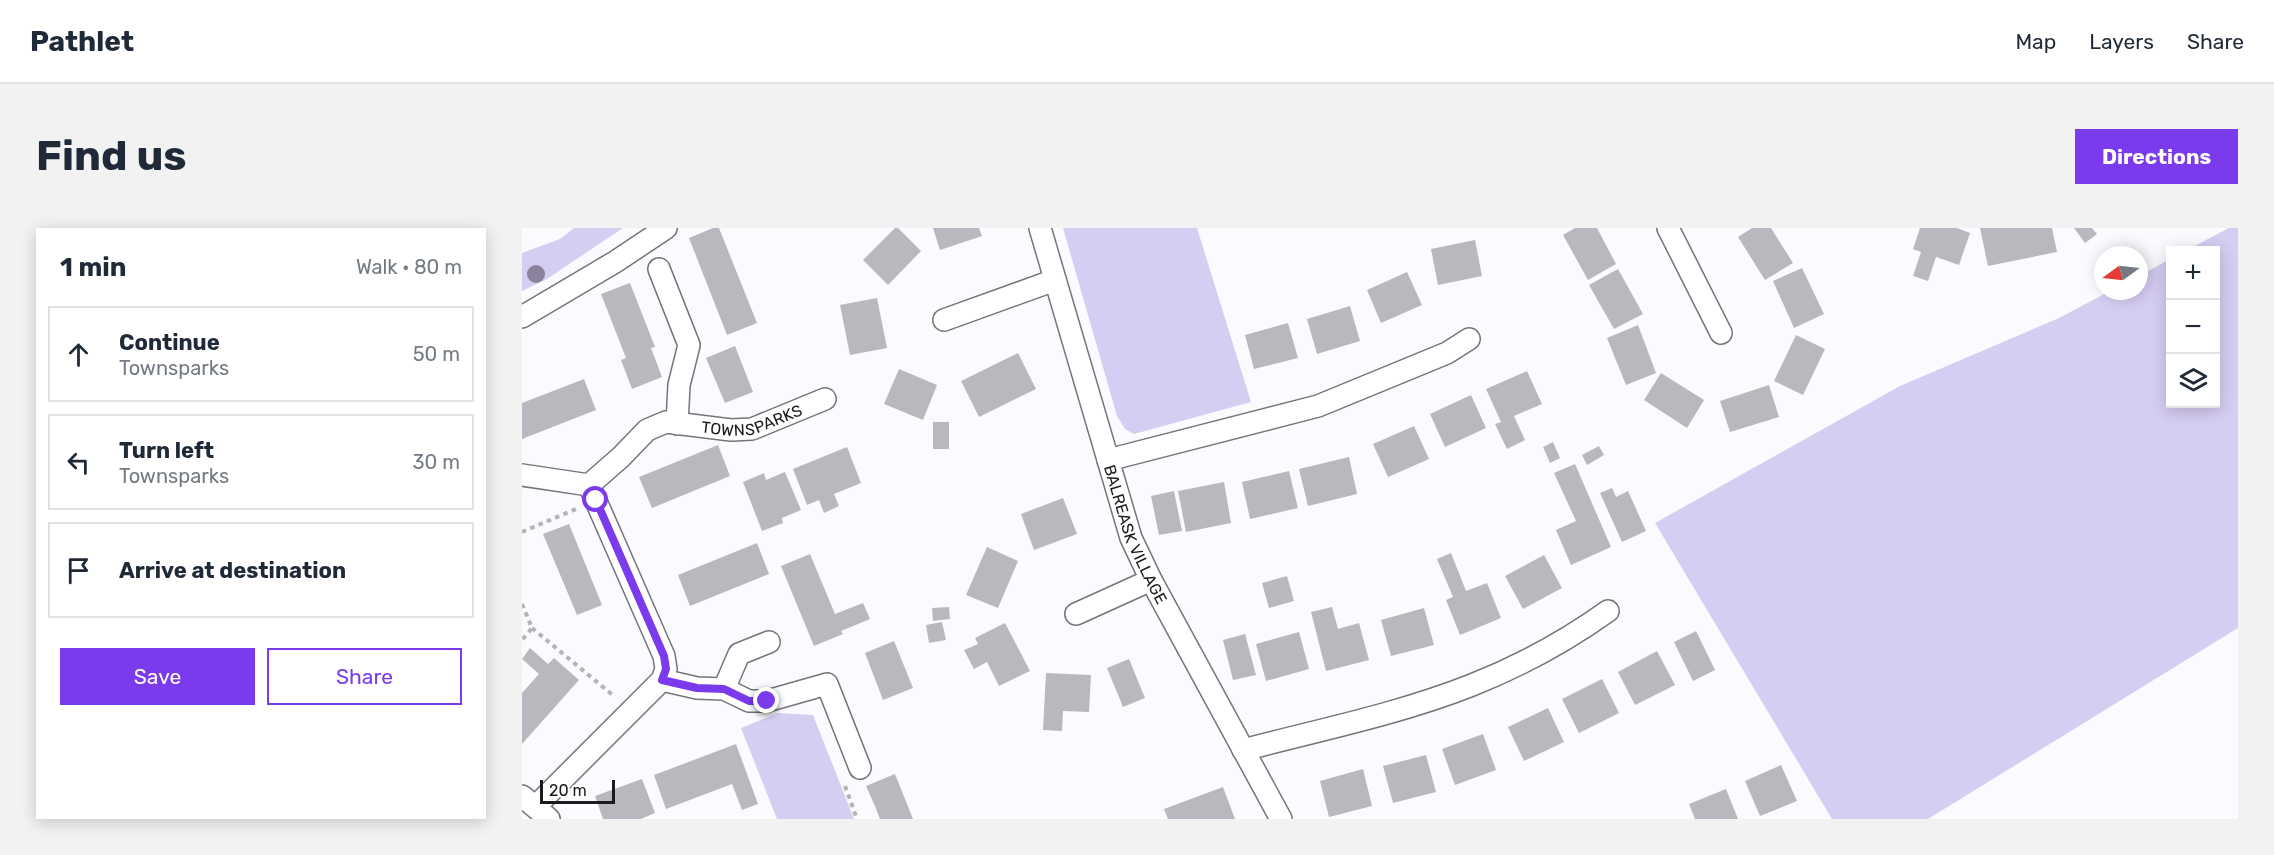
<!DOCTYPE html>
<meta charset="utf-8">
<style>
:root{--surface:#fff;--page:#f2f2f3;--text:#1f2937;--muted:#747a83;--line:#e0e1e3;--accent:#7c3aed}
body{margin:0;font-family:Rubik,sans-serif;background:var(--page);color:var(--text)}
.controls{position:absolute;right:18px;top:18px;display:grid;overflow:hidden;border-radius:0px;box-shadow:0 3px 15px #0003}
.controls button{width:54px;height:54px;display:grid;place-items:center;padding:0;border:0;border-bottom:2px solid var(--line);background:var(--surface);color:var(--text);font:30px sans-serif}
.compass{position:absolute;left:1572px;top:18px;width:54px;height:54px;border-radius:50%;background:var(--surface);box-shadow:0 3px 15px #0003;rotate:255deg}
.scale{position:absolute;left:18px;bottom:15px;width:75px;box-sizing:border-box;padding-left:6px;border:3px solid #1b1b1d;border-top:0;font-size:16px;line-height:21px;white-space:nowrap;color:#1b1b1d;-webkit-text-stroke:4px #fff;paint-order:stroke}
.stop{position:absolute;width:18px;height:18px;margin:-14px;border:4px solid #7c3aed;border-radius:50%;background:#fff}
.stop.end{background:#7c3aed;border-color:#fff;box-shadow:0 2px 6px #0008}
.list{margin:0;padding:0;list-style:none}
h2{display:flex;justify-content:space-between;align-items:center;height:78px;margin:0;padding:0 24px;font-size:26px}
h2 small{font-size:20px;font-weight:400;color:var(--muted)}
.list li{display:grid;grid-template-columns:39px 1fr auto;gap:18px;align-items:center;box-sizing:border-box;height:96px;margin:0 12px 12px;padding:0 12px;border:2px solid var(--line);border-radius:0px}
.list b{display:block;font-size:22px;white-space:nowrap}
.list p{margin:0;font-size:20px;white-space:nowrap;color:var(--muted)}
.list em{font-size:20px;font-style:normal;color:var(--muted)}
.actions{display:flex;gap:12px;padding:18px 24px}
.actions a{flex:1;padding:14px 0;border:2px solid var(--accent);border-radius:0px;text-align:center;font-size:21px;color:var(--accent)}
.actions .main{background:var(--accent);color:#fff}
.icon{flex:none;width:33px;height:33px;fill:none;stroke:currentColor;stroke-width:2;stroke-linecap:round;stroke-linejoin:round}
.map{position:relative;flex:none;width:1716px;height:591px;overflow:hidden;border-radius:0px}
header{display:flex;align-items:center;gap:36px;box-sizing:border-box;height:84px;padding:0 30px;background:var(--surface);border-bottom:2px solid var(--line)}
header strong{font-size:28px}
nav{display:flex;gap:33px;margin-inline-start:auto;font-size:21px}
.intro{display:flex;align-items:center;justify-content:space-between;box-sizing:border-box;height:144px;padding:0 36px}
h1{margin:0;font-size:42px}
.button{padding:15px 27px;border-radius:0px;background:var(--accent);color:#fff;font-size:21px;font-weight:700}
main{display:flex;gap:36px;padding:0 36px}
aside{flex:1;background:var(--surface);border-radius:0px;box-shadow:0 3px 15px #0003}
.map>svg:first-child{display:block}
.green{fill:#d6cdf3}
.building{fill:#bab8bf}
.lines{fill:none;stroke-linecap:round;stroke-linejoin:round}
.street-casing{stroke:#76747b;stroke-width:24}
.path{stroke:#b4b3b6;stroke-width:4;stroke-dasharray:4.5 4.5;stroke-linecap:butt}
.street{stroke:#fff;stroke-width:21}
.tree{fill:#8b819d}
.route{stroke:#7c3aed;stroke-width:8}
.labels{text-anchor:middle;dominant-baseline:central;stroke-width:4.5;stroke-linejoin:round;paint-order:stroke}
.street-label{font-size:16px;fill:#1b1b1d;stroke:#fff}
</style>
<header>
<strong>Pathlet</strong>
<nav><a>Map</a><a>Layers</a><a>Share</a></nav>
</header>
<div class="intro"><h1>Find us</h1><a class="button">Directions</a></div>
<main>
<aside>
<h2>1 min<small>Walk · 80 m</small></h2>
<ul class="list">
<li><svg class="icon" aria-label="ahead" viewBox="0 0 24 24"><path d="M12 20V5M6 11l6-6 6 6"/></svg><div><b>Continue</b><p>Townsparks</p></div><em>50 m</em></li>
<li><svg class="icon" aria-label="left" viewBox="0 0 24 24"><path d="M17 20v-9H6M10 6l-5 5 5 5"/></svg><div><b>Turn left</b><p>Townsparks</p></div><em>30 m</em></li>
<li><svg class="icon" aria-label="arrive" viewBox="0 0 24 24"><path d="M6 21V4h12l-3 4 3 4H6"/></svg><div><b>Arrive at destination</b></div></li>
</ul>
<div class="actions"><a class="main">Save</a><a>Share</a></div>
</aside>
<div class="map">
<svg width="1716" height="591" viewBox="0 0 1716 591">
<rect width="100%" height="100%" fill="#fbfafe"/>
<path class="green" d="M52,0H101L25,51L0,63V25L38,11Z
M541,0H675L729,174L612,206L603,201L595,188Z
M1707,0H1716V400L1406,591H1310L1133,295L1378,158L1537,90L1588,63H1617V48L1648,31V176H1694V22H1665Z
M256,485L291,487L332,591H255L219,500Z"/>
<path class="building" d="M191,0H197L235,95L205,107L167,10Z
M373,0H376L399,23L366,57L341,32Z
M411,0H457L460,8L418,22Z
M1053,0H1075L1094,36L1066,52L1041,7Z
M1230,0H1249L1271,35L1243,52L1216,9Z
M1398,0H1435L1448,5L1437,37L1414,29L1406,53L1391,48L1399,24L1391,21Z
M1458,0H1530L1535,24L1466,38Z
M1552,0H1570L1575,6L1563,15Z
M953,12L960,48L916,57L909,21Z
M1280,40L1302,86L1272,100L1251,53Z
M1096,41L1121,86L1092,101L1067,57Z
M885,44L900,77L859,95L845,62Z
M108,55L133,119L129,120L140,149L110,161L99,132L104,130L79,66Z
M355,70L365,120L328,127L318,77Z
M828,78L838,113L795,126L785,91Z
M766,95L776,130L732,141L723,107Z
M1116,97L1134,145L1104,157L1085,110Z
M1274,107L1303,121L1281,167L1252,153Z
M213,118L231,164L203,175L184,130Z
M496,125L514,161L457,189L439,153Z
M377,141L415,157L401,192L362,176Z
M1005,143L1020,176L992,188L1003,212L985,221L973,196L979,194L964,161Z
M1139,145L1182,172L1165,200L1122,172Z
M62,151L74,182L0,211V175Z
M1247,157L1257,189L1208,204L1198,173Z
M949,167L964,200L923,219L908,186Z
M411,194H427V221H411Z
M892,198L907,231L866,249L851,216Z
M1031,214L1038,230L1028,235L1021,219Z
M196,217L208,248L130,280L117,249Z
M1077,218L1082,227L1065,237L1060,227Z
M325,219L339,255L312,266L317,278L302,285L297,272L285,277L271,241Z
M827,229L835,266L786,278L777,241Z
M1053,236L1089,319L1049,337L1034,302L1054,293L1032,245Z
M767,243L776,280L728,291L720,254Z
M263,244L279,282L260,290L261,295L240,303L221,254L242,245L244,252Z
M702,254L709,295L664,304L656,263Z
M1090,260L1094,269L1106,263L1124,303L1100,314L1078,265Z
M652,263L660,303L637,307L629,268Z
M541,270L555,306L512,322L499,286Z
M47,296L80,377L55,387L21,306Z
M235,315L247,346L168,378L156,347Z
M465,319L496,333L476,380L444,367Z
M929,325L944,363L965,355L979,390L938,407L924,372L931,369L915,331Z
M288,326L313,386L341,375L348,391L319,403L321,406L292,418L259,338Z
M1022,327L1040,360L1001,381L983,348Z
M765,348L772,373L747,380L740,355Z
M427,379L428,391L411,393L410,380Z
M810,379L816,401L837,395L847,432L804,443L789,384Z
M902,380L912,417L869,428L859,392Z
M420,394L424,412L407,415L404,397Z
M483,395L508,443L477,458L465,434L452,441L442,422L456,416L453,410Z
M1174,403L1193,442L1171,453L1152,414Z
M777,404L787,441L744,453L734,416Z
M723,406L734,447L711,452L701,412Z
M372,413L391,460L361,472L343,425Z
M8,420L26,436L32,430L57,452L0,516V465L17,446L0,431Z
M1135,423L1153,457L1113,477L1096,444Z
M607,431L623,470L601,479L585,440Z
M524,445L569,447L567,484L541,483L540,503L521,502Z
M1080,451L1097,485L1057,505L1040,471Z
M1026,480L1042,514L1002,533L986,499Z
M961,506L974,542L933,557L920,521Z
M214,516L236,576L220,582L210,556L144,581L132,547Z
M904,527L914,564L871,575L861,538Z
M1259,537L1275,573L1238,588L1223,553Z
M841,541L850,578L807,589L798,553Z
M373,546L391,591H358L353,578L344,558Z
M120,551L133,585L119,591H81L73,568Z
M701,559L713,591H646L642,581Z
M1204,561L1216,591H1173L1167,576Z"/>
<g class="lines">
<g class="street-casing">
<g id="street">
<path id="s1" d="M518,0L609,310L629,352L759,591"/>
<path d="M1146,0L1199,105"/>
<path d="M137,41L167,117L157,157L155,196"/>
<path d="M0,89L93,34L144,0"/>
<path d="M422,92L533,52"/>
<path d="M586,232L796,178L925,125L947,111"/>
<path id="s2" d="M0,247L67,257L99,229L125,202L144,194L209,202L230,201L303,171"/>
<path d="M554,386L629,352"/>
<path d="M140,452L175,460L202,461L227,473H245L305,456L338,540"/>
<path d="M202,461L217,426L247,414"/>
<path d="M721,522C797,502 877,486 950,457C998,438 1044,413 1086,383"/>
<path d="M0,568L27,591"/>
<path d="M14,578L140,452L144,441L142,428L67,257"/>
</g>
</g>
<path class="path" d="M0,304L54,281
M0,376L10,400L0,412
M10,400L93,469
M323,558L335,591"/>
<use href="#street" class="street"/>
</g>
<circle class="tree" cx="14" cy="46" r="9"/>
<g class="lines">
<path class="route" d="M74,272L142,428L144,441L140,452L175,460L202,461L227,473H245"/>
</g>
<g class="labels">
<g class="street-label">
<text stroke="none"><textPath href="#s2" startOffset="256">TOWNSPARKS</textPath></text>
<text stroke="none"><textPath href="#s1" startOffset="321">BALREASK VILLAGE</textPath></text>
</g>
</g>
</svg>
<div class="controls">
<button>+</button>
<button>−</button>
<button><svg class="icon" aria-label="layers" viewBox="0 0 24 24"><path d="M12 4l9 5-9 5-9-5zM3 14l9 5 9-5"/></svg></button>
</div>
<svg class="compass" viewBox="-18 -18 36 36"><path d="M0-13l5 13h-10z" fill="#e53935"/><path d="M0 13l5-13h-10z" fill="#747a83"/></svg>
<div class="scale">20 m</div>
<div class="stop" style="left:74px;top:272px"></div>
<div class="stop end" style="left:245px;top:473px"></div>
</div>
</main>
